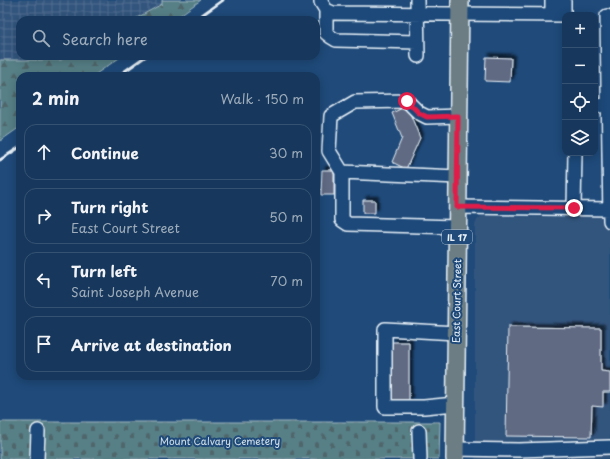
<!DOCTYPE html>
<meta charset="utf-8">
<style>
:root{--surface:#17385c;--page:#244365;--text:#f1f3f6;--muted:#9eacbb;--line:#365272}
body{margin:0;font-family:"Playpen Sans",sans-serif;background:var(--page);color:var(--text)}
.controls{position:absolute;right:12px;top:12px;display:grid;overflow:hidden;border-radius:8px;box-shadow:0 2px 10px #0003}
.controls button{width:36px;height:36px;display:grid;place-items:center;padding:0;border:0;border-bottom:1px solid var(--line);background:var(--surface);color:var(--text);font:20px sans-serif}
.stop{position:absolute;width:12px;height:12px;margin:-9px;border:3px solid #e11d48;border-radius:50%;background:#fff}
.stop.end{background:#e11d48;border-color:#fff;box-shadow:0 1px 4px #0008}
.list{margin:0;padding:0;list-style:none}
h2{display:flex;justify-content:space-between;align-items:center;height:52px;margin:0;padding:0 16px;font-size:17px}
h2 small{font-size:13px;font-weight:400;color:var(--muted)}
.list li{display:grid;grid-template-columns:26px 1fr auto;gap:12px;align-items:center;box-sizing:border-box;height:56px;margin:0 8px 8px;padding:0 8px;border:1px solid var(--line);border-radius:12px}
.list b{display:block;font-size:15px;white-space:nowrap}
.list p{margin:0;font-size:13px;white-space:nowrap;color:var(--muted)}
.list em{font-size:13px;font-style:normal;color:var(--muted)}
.icon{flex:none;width:22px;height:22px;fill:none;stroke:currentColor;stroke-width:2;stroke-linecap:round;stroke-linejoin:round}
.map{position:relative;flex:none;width:610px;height:459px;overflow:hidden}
.search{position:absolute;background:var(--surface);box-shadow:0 2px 10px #0003;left:16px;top:16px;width:304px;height:44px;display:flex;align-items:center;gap:10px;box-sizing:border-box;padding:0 14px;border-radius:12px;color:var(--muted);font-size:15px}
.panel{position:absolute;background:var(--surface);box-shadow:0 2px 10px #0003;left:16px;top:72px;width:304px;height:308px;border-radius:12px}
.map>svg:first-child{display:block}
.built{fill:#33547d}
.industrial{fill:url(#industrial-grid)}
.forest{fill:url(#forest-firs);stroke:#a0b8bf}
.cemetery{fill:url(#cemetery-stones);stroke:#a0b8bf}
.building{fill:#616a83;stroke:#e8f1f8;filter:url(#shadow)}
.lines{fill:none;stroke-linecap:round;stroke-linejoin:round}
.minor-casing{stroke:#e8f1f8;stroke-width:16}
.major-casing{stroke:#e8f1f8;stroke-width:20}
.minor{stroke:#1f4a7a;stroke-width:13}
.major{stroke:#6c7e84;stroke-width:17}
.rail{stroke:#e8f1f8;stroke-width:3}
.route{stroke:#e11d48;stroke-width:5}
.labels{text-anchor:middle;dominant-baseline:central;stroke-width:4;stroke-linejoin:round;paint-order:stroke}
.shield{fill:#1f4a7a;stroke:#acbfd2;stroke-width:1}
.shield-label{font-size:9px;font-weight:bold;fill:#e8f1f8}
.street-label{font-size:10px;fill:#e8f1f8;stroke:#1f4a7a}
.park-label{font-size:10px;fill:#d2e0e7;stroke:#1f4a7a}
</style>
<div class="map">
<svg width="610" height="459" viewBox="0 0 610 459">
<defs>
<pattern id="industrial-grid" width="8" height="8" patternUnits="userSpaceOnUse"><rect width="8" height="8" fill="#33547d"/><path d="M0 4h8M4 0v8" fill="none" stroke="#516d90"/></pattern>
<pattern id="forest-firs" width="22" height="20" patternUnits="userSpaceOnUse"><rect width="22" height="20" fill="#577f86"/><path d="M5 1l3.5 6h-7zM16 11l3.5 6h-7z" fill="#4f666b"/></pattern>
<pattern id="cemetery-stones" width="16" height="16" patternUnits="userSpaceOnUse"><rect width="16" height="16" fill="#577f86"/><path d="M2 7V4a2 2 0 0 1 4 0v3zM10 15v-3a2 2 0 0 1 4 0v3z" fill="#4f666b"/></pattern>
<filter id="shadow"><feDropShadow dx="3.5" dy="-3.5" stdDeviation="1" flood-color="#0009"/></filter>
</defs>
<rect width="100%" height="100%" fill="#1f4a7a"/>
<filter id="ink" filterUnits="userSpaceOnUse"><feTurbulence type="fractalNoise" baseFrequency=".025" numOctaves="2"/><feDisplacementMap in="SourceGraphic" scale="8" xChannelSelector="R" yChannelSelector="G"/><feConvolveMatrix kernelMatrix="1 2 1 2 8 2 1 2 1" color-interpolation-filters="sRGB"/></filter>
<g filter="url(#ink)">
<path class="built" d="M482,216L610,217V459H475V225L477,220Z"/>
<path class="industrial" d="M0,0H162V4L133,20H20V56H68L61,60H0Z"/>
<path class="forest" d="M162,0H201L173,20H133L162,4Z
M68,56H122L93,76H20V127L0,141V60H61Z"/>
<path class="cemetery" d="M0,422H440L439,459H0Z"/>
<path class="building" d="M486,57L511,58L510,82L485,81Z
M407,106L420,138L406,169L392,162L402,138L392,113Z
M322,170H334V195H321Z
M363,200H375V213H363Z
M508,327L601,328V371L610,372V392H603V407L592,406L591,437L506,436Z
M392,342H409V402H392Z"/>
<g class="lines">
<g class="minor-casing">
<path id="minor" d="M321,0V2L326,10L333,13L565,15
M417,0L418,56
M326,10V33L331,37L336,40L417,42
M552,15V0
M564,15V0
M607,16L610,221
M595,106L608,105
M342,172V220L348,224L457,227
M458,177L342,172L329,151L331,116L355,102L407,101L419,113L427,117L459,116
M457,207L610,209
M574,208L575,153
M455,404L424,407H385V329L456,333
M419,431L420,459
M455,449L519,450L610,447
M37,459L38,431"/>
</g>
<g class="major-casing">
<path id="major" d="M455,459L460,0"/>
</g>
<use href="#minor" class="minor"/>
<use href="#major" class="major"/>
<path class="rail" d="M195,20L223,0
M118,76L146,56
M0,160L20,147"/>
</g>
</g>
<g class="lines" filter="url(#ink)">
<path class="route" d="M407,101L419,113L427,117L458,116L457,207L574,208"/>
</g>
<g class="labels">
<rect class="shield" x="442" y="230" width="30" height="14" rx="3"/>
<g class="shield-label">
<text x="457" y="237">IL 17</text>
</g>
<g class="street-label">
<text transform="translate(456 301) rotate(-89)">East Court Street</text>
</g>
<g class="park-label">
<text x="220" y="440">Mount Calvary Cemetery</text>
</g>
</g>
</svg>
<div class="controls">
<button>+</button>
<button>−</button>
<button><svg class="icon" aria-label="locate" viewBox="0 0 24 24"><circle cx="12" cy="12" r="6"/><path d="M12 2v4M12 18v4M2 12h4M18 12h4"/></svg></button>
<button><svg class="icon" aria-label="layers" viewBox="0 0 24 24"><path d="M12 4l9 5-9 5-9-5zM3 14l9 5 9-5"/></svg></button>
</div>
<div class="stop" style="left:407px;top:101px"></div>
<div class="stop end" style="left:574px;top:208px"></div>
<div class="search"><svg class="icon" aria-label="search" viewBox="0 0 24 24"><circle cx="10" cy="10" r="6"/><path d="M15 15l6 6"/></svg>Search here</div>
<section class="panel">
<h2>2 min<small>Walk · 150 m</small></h2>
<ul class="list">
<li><svg class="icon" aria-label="ahead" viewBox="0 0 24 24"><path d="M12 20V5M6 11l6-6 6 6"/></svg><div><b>Continue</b></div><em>30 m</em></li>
<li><svg class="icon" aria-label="right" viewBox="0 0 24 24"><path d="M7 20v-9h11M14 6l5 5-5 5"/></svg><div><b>Turn right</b><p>East Court Street</p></div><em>50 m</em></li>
<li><svg class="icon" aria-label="left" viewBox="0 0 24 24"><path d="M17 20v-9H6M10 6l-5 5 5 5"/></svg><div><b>Turn left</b><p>Saint Joseph Avenue</p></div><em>70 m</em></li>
<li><svg class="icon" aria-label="arrive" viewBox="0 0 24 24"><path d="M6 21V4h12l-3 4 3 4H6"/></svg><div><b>Arrive at destination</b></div></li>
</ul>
</section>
</div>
